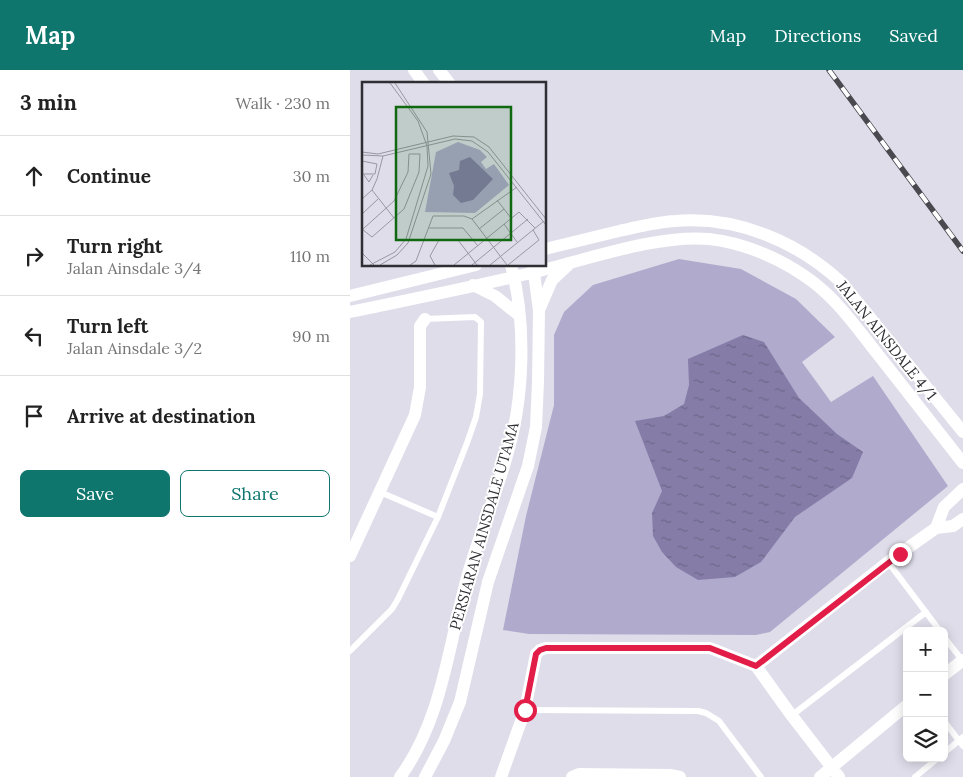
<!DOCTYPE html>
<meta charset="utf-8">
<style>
:root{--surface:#fff;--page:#f2f2f2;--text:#222;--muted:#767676;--line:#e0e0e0;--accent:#0f766e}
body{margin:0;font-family:Lora,serif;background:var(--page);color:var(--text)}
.controls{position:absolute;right:15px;bottom:15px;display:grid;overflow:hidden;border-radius:8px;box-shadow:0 2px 12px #0003}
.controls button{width:45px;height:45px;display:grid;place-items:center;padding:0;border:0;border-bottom:1px solid var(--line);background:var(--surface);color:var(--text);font:25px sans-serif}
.stop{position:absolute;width:15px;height:15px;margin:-11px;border:4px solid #e11d48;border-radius:50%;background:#fff}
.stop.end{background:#e11d48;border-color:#fff;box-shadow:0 1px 5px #0008}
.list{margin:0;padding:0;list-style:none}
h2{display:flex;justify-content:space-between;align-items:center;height:65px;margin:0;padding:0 20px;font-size:21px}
h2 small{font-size:16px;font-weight:400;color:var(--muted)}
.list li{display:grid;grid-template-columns:32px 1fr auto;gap:15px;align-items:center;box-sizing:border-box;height:80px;padding:0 20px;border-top:1px solid var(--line)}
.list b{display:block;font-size:19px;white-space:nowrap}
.list p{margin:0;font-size:16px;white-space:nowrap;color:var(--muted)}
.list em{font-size:16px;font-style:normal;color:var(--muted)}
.actions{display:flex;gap:10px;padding:15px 20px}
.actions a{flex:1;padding:11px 0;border:1px solid var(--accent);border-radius:8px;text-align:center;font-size:18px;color:var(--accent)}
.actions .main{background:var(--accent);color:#fff}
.icon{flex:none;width:28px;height:28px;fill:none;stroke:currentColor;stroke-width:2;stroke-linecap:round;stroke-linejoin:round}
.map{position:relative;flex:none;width:613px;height:707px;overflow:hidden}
header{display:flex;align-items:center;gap:30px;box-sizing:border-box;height:70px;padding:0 25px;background:var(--accent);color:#fff}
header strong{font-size:24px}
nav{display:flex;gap:28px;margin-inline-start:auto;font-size:18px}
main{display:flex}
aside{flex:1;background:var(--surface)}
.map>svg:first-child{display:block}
.green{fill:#b0aacd}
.water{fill:url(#water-ripples)}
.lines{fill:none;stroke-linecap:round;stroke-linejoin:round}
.service{stroke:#fff;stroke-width:6}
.minor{stroke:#fff;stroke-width:12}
.rail-casing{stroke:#49494f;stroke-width:5.5}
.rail{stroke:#fff;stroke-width:4;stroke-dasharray:11;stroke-linecap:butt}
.route{stroke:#e11d48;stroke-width:6}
.labels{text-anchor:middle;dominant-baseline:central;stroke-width:4;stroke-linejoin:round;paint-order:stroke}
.street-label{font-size:15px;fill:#2e2e33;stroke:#fff}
.inset-road{fill:none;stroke:#9897a1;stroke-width:1}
.view{fill:#106910;fill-opacity:0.15;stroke:#106910;stroke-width:2.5}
.inset-edge{fill:none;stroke:#2e2e33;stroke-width:2.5}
</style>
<header>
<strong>Map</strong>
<nav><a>Map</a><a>Directions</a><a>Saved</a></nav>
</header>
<main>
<aside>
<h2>3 min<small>Walk · 230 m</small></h2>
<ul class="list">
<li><svg class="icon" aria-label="ahead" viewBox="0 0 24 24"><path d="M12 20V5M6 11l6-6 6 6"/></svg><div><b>Continue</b></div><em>30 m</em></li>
<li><svg class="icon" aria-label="right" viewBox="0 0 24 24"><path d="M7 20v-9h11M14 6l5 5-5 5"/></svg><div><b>Turn right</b><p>Jalan Ainsdale 3/4</p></div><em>110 m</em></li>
<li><svg class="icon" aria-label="left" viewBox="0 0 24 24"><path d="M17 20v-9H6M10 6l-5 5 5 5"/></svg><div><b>Turn left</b><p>Jalan Ainsdale 3/2</p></div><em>90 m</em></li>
<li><svg class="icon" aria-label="arrive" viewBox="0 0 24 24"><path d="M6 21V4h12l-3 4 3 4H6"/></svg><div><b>Arrive at destination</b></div></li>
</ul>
<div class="actions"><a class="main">Save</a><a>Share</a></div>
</aside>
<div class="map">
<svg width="613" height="707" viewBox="0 0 613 707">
<defs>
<pattern id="water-ripples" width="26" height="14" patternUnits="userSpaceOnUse" patternTransform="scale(1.25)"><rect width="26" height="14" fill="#857da8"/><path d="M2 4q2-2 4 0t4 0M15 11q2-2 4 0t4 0" fill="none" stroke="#6d6789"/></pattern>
</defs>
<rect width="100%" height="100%" fill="#dfddea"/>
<path class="green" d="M329,189L391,199L446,229L485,267L452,292L481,332L523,306L598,416L420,562L406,565L179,564L153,560L176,446L204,335V265L214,242L243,215Z"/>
<path class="water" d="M393,265L414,272L449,328L487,364L513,382L502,408L445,447L411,492L385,507L348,510L326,497L312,482L303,466L302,443L312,421L285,351L314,346L334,334L339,315L338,289Z"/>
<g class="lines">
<path class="service" d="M30,422L88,447
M538,492L590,561
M594,567L612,590
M0,581L42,539L48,529L88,447L117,373L126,347L130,324L131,252L125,247L75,249
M175,640L348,641L356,643L369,651L411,707
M441,646L576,542
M594,651L613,676
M594,683L613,667
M565,707L588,688"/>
<path class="minor" d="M64,0L74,14
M89,0L100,14
M195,179C220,173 244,167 269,161C288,157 306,152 325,151C387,146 447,171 492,213L613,362
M123,215L145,226L170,246
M0,226L126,195
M190,238L202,210L218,195
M0,242C62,229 124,217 185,202C236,190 308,164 359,169C396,173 434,190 463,212C488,231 507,258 526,282C555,319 584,356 613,393
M586,458L594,437L613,419
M0,486L65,345L70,317V256L75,249
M406,596L538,492L586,458L603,456L613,449
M594,605L613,590
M50,707C93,649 99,571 118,504C129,465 145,428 156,389C174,331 177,254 161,195
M75,707L94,671L110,632L138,512L178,396L186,357L188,312L189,241L183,195
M151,707L175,640L186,584L190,580L196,578H360L406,596L439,642L489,707
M222,707L229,704L320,705L330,707
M470,707L557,635"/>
<g class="rail-casing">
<path id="rail" d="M479,0L613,181"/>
</g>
<use href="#rail" class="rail"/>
</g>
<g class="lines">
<path class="route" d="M175,640L186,584L190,580L196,578H360L406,596L550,484"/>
</g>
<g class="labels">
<g class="street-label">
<text transform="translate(537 270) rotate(51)">JALAN AINSDALE 4/1</text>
<text transform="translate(134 456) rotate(-74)">PERSIARAN AINSDALE UTAMA</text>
</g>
</g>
<g transform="translate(12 12)">
<rect width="184" height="184" fill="#dfddea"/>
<path d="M96,60L118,68L125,75L119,80L124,87L132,82L147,103L113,131L63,130L74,70Z" fill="#b0aacd"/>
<path d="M108,75L131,97L111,118L99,121L91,113L92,104L87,91L97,88L98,79Z" fill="#857da8"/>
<path class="inset-road" d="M0,70L16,72L91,54L112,55L127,65L184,137M0,73L21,74L93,57L110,59L126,70L184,143M0,79L15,82L13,92H0M2,93L7,100L11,93M10,108L32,136M0,117L10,108L15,97L21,74M135,118L149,136M0,132L16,117M110,137L155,105M142,142L155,160M67,146H101L116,164M0,147L10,155L42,127L57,90L58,72H47L46,90L32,119L1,147M117,147L142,127M0,171L12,183M8,183L33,170L44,157L66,84L65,64L56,39L28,1M18,183L35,173L46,161L69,92L65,50L33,1M48,183L54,179L71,134H102L110,137L145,183M73,183L68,174L77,158H96L115,183M92,183L157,130L173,146M110,183L166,137M128,183L182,139M146,183L177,158L171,148"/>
<path class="view" d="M34,25H149V158H34Z"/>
<rect width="184" height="184" class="inset-edge"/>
</g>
</svg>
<div class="controls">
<button>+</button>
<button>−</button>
<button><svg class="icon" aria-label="layers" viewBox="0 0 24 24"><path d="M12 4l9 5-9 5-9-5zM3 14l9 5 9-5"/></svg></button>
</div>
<div class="stop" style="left:175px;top:640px"></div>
<div class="stop end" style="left:550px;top:484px"></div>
</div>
</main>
